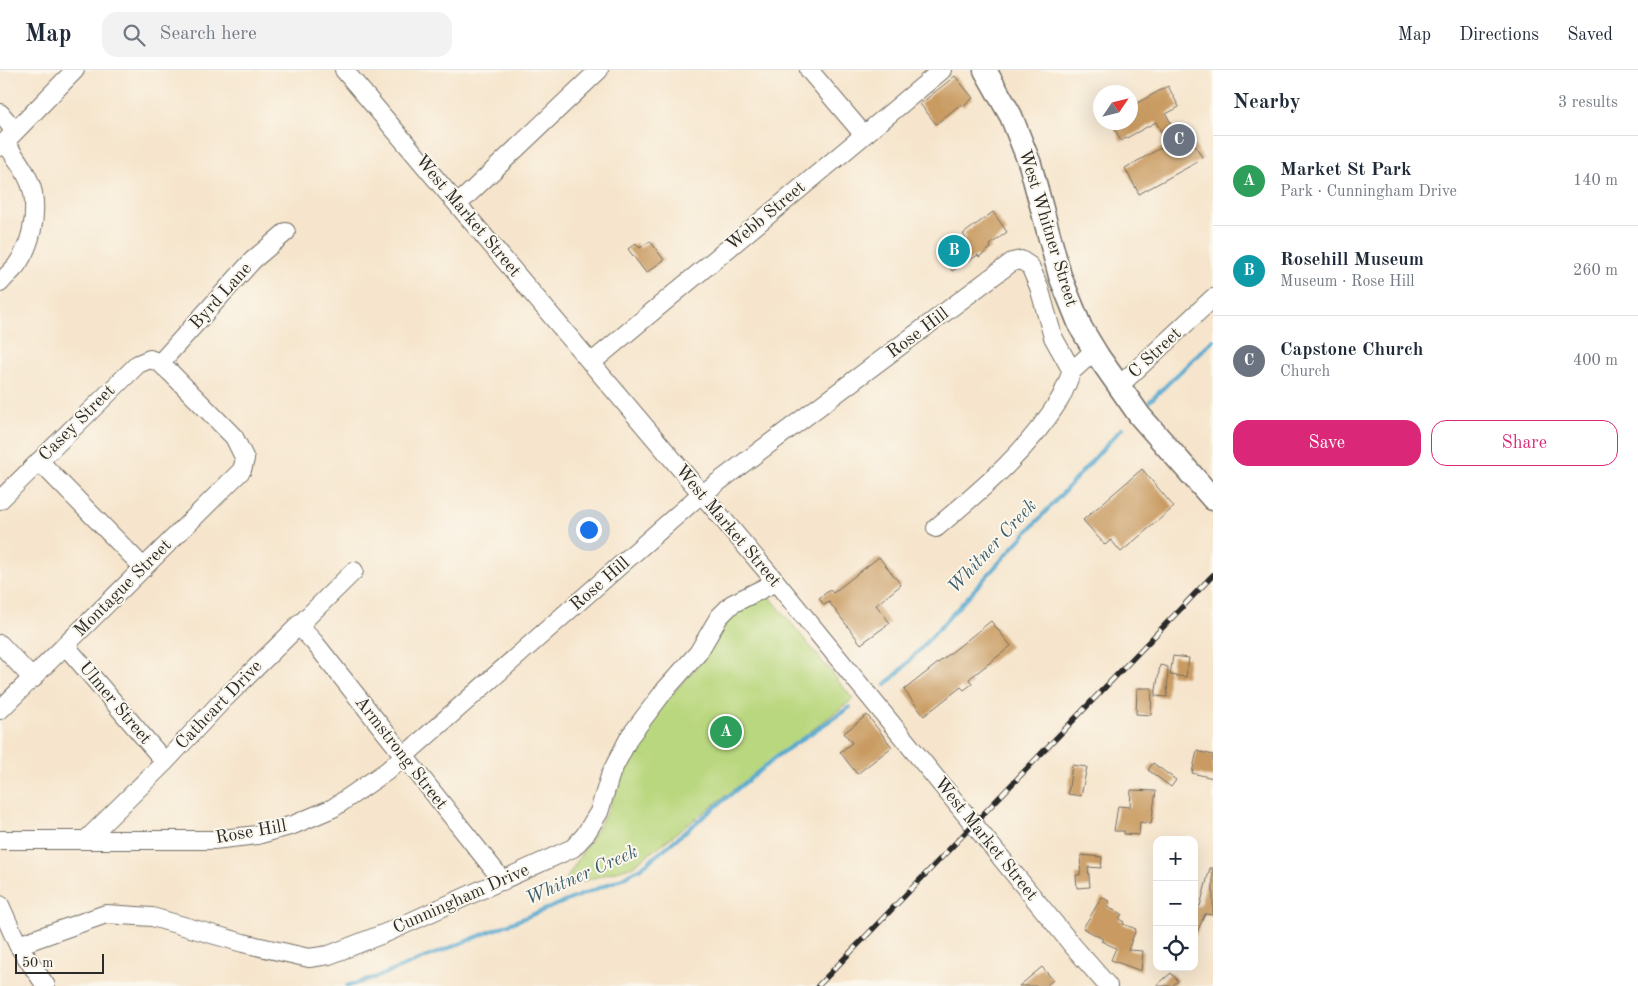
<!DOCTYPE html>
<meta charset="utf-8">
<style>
:root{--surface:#fff;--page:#f2f2f3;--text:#1f2937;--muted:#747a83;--line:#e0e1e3;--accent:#db2777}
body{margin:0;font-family:"Old Standard TT",serif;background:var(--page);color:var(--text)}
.controls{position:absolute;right:15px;bottom:15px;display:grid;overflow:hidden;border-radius:10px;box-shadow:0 5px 20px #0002}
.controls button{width:45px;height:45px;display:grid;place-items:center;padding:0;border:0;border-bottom:1px solid var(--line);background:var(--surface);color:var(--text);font:25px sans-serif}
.compass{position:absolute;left:1093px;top:15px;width:45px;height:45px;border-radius:50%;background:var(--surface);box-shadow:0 5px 20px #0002;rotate:55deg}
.scale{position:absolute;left:15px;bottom:12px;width:89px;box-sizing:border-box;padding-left:5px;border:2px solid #2b2b2b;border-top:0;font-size:14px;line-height:18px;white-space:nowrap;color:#2b2b2b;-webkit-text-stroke:4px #fbf7ec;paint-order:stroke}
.you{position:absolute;left:588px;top:459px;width:18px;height:18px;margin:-12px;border:4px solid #fff;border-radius:50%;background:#1a73e8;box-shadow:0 0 0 8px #1a73e833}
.badge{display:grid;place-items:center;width:32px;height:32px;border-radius:50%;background:var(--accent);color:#fff;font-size:16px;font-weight:700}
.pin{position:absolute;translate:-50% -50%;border:2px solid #fff;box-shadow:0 1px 5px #0006}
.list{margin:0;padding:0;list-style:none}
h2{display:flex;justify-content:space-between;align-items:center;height:65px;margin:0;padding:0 20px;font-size:21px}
h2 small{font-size:16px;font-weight:400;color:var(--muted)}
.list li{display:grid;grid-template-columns:32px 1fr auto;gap:15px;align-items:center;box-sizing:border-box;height:90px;padding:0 20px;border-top:1px solid var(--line)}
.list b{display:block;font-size:19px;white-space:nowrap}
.list p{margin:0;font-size:16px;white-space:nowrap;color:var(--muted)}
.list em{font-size:16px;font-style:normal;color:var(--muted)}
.actions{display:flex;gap:10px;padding:15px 20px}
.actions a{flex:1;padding:11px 0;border:1px solid var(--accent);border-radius:15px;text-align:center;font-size:18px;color:var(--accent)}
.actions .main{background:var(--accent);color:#fff}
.icon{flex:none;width:28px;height:28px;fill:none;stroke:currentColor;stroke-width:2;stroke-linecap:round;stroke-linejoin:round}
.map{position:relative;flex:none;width:1213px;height:916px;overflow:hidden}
header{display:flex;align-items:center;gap:30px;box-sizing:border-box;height:70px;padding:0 25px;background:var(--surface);border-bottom:1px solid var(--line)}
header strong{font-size:24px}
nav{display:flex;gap:28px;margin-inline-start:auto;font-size:18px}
.search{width:350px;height:45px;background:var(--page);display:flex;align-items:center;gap:12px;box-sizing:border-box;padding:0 18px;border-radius:15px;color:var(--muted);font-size:19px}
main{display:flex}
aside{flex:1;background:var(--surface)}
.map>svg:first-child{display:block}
.green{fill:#b9d77e;stroke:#728154}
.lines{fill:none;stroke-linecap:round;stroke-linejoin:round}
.stream{stroke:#54a8cf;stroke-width:4}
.building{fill:#c99b62}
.minor-casing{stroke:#726c63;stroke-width:20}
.major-casing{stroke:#726c63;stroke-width:25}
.minor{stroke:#fff;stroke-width:18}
.major{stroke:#fff;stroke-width:22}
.rail-casing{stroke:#2b2b2b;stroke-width:5.5}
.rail{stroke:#fbf7ec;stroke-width:4;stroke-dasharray:11;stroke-linecap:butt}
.labels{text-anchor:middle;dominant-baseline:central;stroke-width:4;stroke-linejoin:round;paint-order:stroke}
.street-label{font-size:18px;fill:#2b2b2b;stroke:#fbf7ec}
.water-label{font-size:19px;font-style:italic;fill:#3b5d6d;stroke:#fbf7ec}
</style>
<header>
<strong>Map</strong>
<div class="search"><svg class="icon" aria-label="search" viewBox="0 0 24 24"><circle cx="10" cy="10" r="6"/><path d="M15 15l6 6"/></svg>Search here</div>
<nav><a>Map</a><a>Directions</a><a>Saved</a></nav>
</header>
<main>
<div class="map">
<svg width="1213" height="916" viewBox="0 0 1213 916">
<rect width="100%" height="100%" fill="#fbf7ec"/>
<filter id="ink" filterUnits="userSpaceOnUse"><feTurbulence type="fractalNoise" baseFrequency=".02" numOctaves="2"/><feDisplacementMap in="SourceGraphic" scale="10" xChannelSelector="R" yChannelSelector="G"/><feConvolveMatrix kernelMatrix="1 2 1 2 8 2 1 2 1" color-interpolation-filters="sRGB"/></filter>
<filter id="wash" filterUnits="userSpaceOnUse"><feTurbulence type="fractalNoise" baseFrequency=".0096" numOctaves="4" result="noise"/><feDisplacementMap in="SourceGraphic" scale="20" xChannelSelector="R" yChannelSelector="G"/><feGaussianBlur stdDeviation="1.12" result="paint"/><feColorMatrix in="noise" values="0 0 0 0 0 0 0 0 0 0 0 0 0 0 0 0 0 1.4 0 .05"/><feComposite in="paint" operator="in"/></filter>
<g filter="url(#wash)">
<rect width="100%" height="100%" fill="#f6e5cc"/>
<path class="green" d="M764,524L770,527L853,629L633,796L561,818L607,742L619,714L627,686L658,639L698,596L724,548Z"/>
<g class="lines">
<path class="stream" d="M1150,331L1213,270
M885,615L902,599L1122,358
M347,916L377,907L616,811L641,798L780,684L850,637"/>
</g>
<g id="blocks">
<path class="building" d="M955,6L973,28L963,37L961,34L936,54L920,34Z
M1168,16L1179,37L1166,44L1180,70L1189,65L1203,89L1139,124L1125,98L1168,74L1156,52L1121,71L1111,52H1130V37Z
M993,142L1007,162L990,175L991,178L979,187L978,185L952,201L941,184L966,168L963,164Z
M650,171L664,190L646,203L628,179L636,173L640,178Z
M1142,399L1174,437L1121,482L1111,470L1105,475L1083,450Z
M879,487L901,515L876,535L890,553L861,574L829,532L824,535L819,528L830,520L833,523Z
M991,551L1011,576L969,609L972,614L964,620L961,617L924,646L904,620Z
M1173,586L1189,588L1186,607L1170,605Z
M1160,595L1168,597L1167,627L1155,626Z
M1137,618H1152L1151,645L1136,644Z
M867,645L892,677L857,704L840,682L852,673L844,663Z
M1197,681L1213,685V708L1192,703Z
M1153,693L1176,710L1171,717L1148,700Z
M1072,695L1087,697L1081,726L1068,724Z
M1131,720L1156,721L1151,754L1140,752L1139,765L1124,764V761H1114L1118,736L1130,737Z
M1081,785L1102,787L1101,798L1088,797L1090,817L1077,818L1076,805H1080Z
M1210,798H1213V845L1205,844L1194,869V835L1200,836Z
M1102,827L1110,832L1107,837L1122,844L1119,849L1124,852L1123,854L1136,859L1128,880L1143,881L1141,901L1111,890L1116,878L1101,871L1103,869L1083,858Z
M1042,897L1053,910L1046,916H1019Z
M1171,903L1178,911L1172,916H1156Z"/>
</g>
</g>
<g filter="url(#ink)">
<use href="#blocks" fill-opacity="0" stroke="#726c63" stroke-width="1"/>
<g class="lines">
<g class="minor-casing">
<path id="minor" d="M344,0L776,512L1073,876L1108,916
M809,0L864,65
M0,43L15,61
M0,77L75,0
M458,134L599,0
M0,213C5,207 11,202 16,196C31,176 37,147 33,123C29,104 15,87 5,72
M160,293L253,190L286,162
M591,293L942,0
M1119,316L1213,228
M39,391L144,498
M0,430L138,294L150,289L160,293L171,303L234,367L245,389L242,400L0,640
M936,458C982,419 1028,381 1060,329C1065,320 1068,310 1072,301
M298,555L314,572L503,811
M0,574L33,609
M65,575L165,692
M0,770H214L257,765L293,755L333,738L387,701L693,431L1012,192L1021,190L1030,196L1039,217L1053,267L1072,301L1095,280
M86,770L165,692L221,632L354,501
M0,835L18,875L46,916
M18,875L106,844L152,847L243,873L309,888L329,885L388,862L573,778L585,765L599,742L611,703L630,666L665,620L698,583L719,547L732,534L776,512"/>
</g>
<g class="major-casing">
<path id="major" d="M985,0L1011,46L1030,94L1060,206L1081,258L1098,286L1140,346L1213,429"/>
</g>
<use href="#minor" class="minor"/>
<use href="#major" class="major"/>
<g class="rail-casing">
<path id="rail" d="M818,916L1213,505"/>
</g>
<use href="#rail" class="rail"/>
</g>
</g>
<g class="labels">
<g class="street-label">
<text transform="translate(468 146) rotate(50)">West Market Street</text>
<text transform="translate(766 146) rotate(-40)">Webb Street</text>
<text transform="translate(1048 158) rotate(73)">West Whitner Street</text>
<text transform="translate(221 226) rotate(-48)">Byrd Lane</text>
<text transform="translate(918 263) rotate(-37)">Rose Hill</text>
<text transform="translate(1155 283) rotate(-43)">C Street</text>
<text transform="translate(77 353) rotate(-45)">Casey Street</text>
<text transform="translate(728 456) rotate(50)">West Market Street</text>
<text transform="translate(600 514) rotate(-41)">Rose Hill</text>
<text transform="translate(123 518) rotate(-45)">Montague Street</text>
<text transform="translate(115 633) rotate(50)">Ulmer Street</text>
<text transform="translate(219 635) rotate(-46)">Cathcart Drive</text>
<text transform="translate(401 683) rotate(52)">Armstrong Street</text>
<text transform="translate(251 762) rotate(-10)">Rose Hill</text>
<text transform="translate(986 769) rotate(51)">West Market Street</text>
<text transform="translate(461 829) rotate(-24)">Cunningham Drive</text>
</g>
<g class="water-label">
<text transform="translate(993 477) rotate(-47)">Whitner Creek</text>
<text transform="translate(582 806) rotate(-24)">Whitner Creek</text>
</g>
</g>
</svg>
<div class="controls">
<button>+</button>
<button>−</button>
<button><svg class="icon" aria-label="locate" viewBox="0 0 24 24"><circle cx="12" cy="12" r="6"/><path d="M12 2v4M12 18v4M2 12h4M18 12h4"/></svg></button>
</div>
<svg class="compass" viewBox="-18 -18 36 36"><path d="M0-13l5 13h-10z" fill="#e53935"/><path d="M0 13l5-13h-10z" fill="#747a83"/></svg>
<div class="scale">50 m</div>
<div class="you"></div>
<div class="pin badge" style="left:726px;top:662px;background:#2e9e5b">A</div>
<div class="pin badge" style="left:954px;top:181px;background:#0f9aa8">B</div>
<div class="pin badge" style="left:1179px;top:70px;background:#6b7280">C</div>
</div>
<aside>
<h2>Nearby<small>3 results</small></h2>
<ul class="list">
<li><span class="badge" style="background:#2e9e5b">A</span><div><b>Market St Park</b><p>Park · Cunningham Drive</p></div><em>140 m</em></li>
<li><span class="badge" style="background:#0f9aa8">B</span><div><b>Rosehill Museum</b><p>Museum · Rose Hill</p></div><em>260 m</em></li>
<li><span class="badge" style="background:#6b7280">C</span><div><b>Capstone Church</b><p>Church</p></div><em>400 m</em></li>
</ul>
<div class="actions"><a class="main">Save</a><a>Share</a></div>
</aside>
</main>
